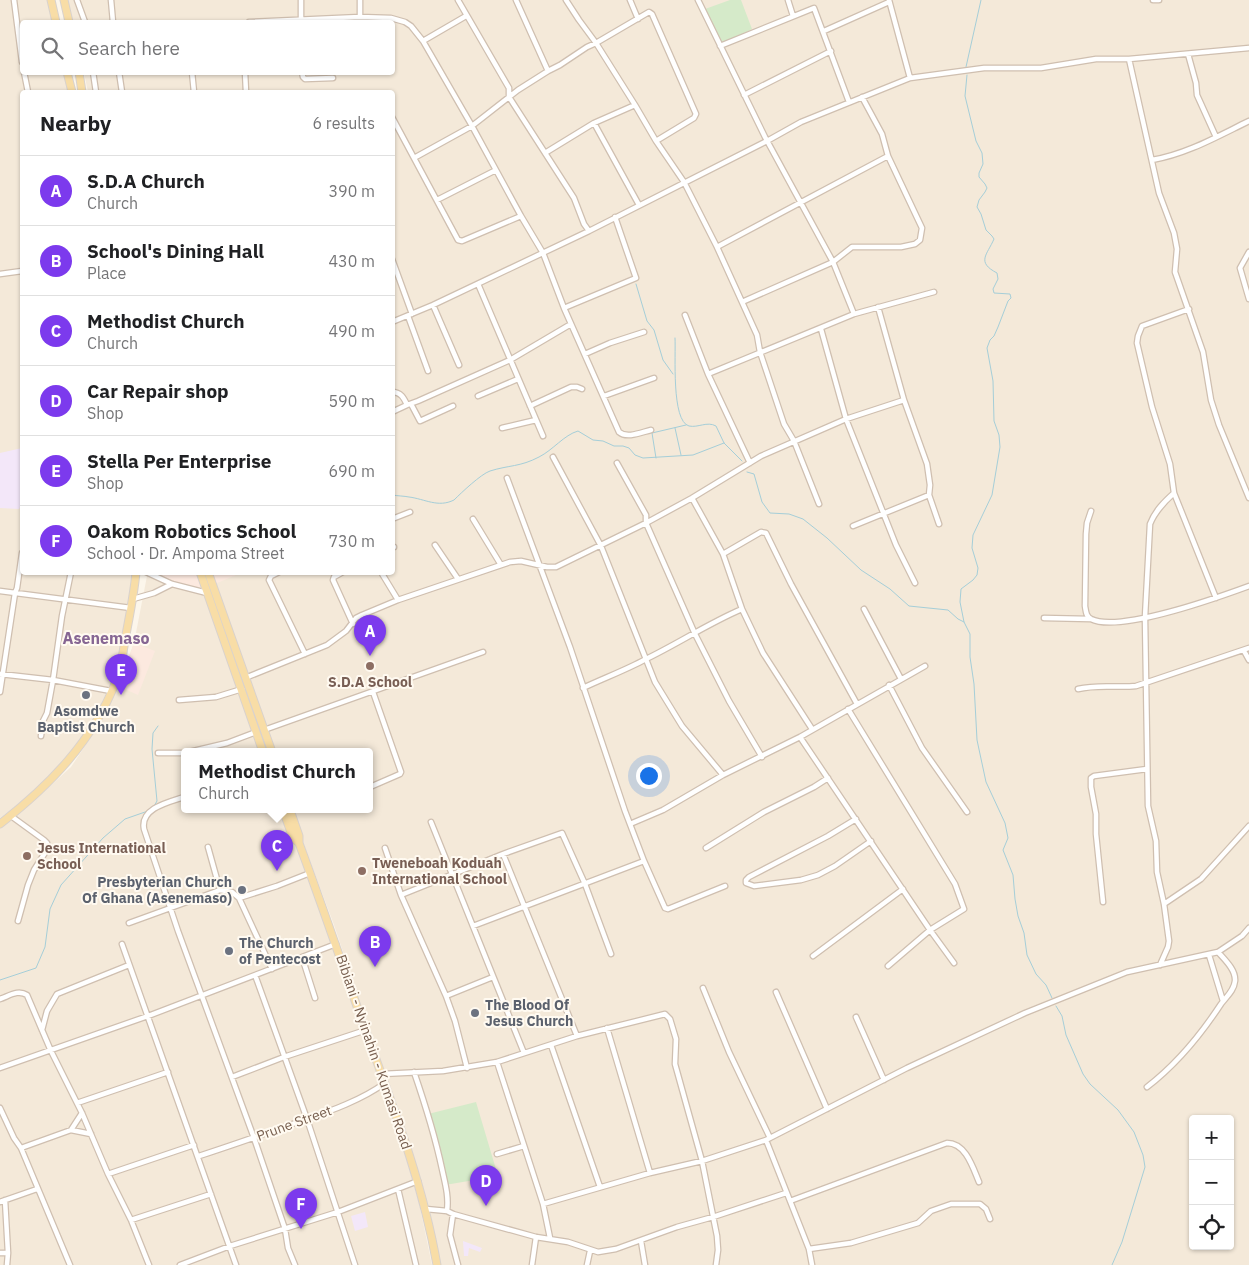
<!DOCTYPE html>
<meta charset="utf-8">
<style>
:root{--surface:#fff;--page:#f2f2f2;--text:#202124;--muted:#757577;--line:#e0e0e0;--accent:#7c3aed}
body{margin:0;font-family:"IBM Plex Sans",sans-serif;background:var(--page);color:var(--text)}
.controls{position:absolute;right:15px;bottom:15px;display:grid;overflow:hidden;border-radius:5px;box-shadow:0 1px 4px #0004}
.controls button{width:45px;height:45px;display:grid;place-items:center;padding:0;border:0;border-bottom:1px solid var(--line);background:var(--surface);color:var(--text);font:25px sans-serif}
.you{position:absolute;left:648px;top:775px;width:18px;height:18px;margin:-12px;border:4px solid #fff;border-radius:50%;background:#1a73e8;box-shadow:0 0 0 8px #1a73e833}
.badge{display:grid;place-items:center;width:32px;height:32px;border-radius:50%;background:var(--accent);color:#fff;font-size:16px;font-weight:700}
.pin{position:absolute;translate:-50% -41px;filter:drop-shadow(0 1px 2px #0008)}
.pin::after{content:'';position:absolute;top:26px;width:18px;height:15px;background:inherit;clip-path:polygon(0 0,100% 0,50% 100%)}
.popup{position:absolute;left:181px;top:748px;width:192px;height:65px;box-sizing:border-box;display:grid;place-content:center;border-radius:5px;background:var(--surface);filter:drop-shadow(0 1px 4px #0005);font-size:16px;white-space:nowrap;color:var(--muted)}
.popup b{font-size:19px;color:var(--text)}
.popup::after{content:'';position:absolute;left:50%;top:100%;margin-left:-10px;border:10px solid transparent;border-top-color:var(--surface)}
.list{margin:0;padding:0;list-style:none}
h2{display:flex;justify-content:space-between;align-items:center;height:65px;margin:0;padding:0 20px;font-size:21px}
h2 small{font-size:16px;font-weight:400;color:var(--muted)}
.list li{display:grid;grid-template-columns:32px 1fr auto;gap:15px;align-items:center;box-sizing:border-box;height:70px;padding:0 20px;border-top:1px solid var(--line)}
.list b{display:block;font-size:19px;white-space:nowrap}
.list p{margin:0;font-size:16px;white-space:nowrap;color:var(--muted)}
.list em{font-size:16px;font-style:normal;color:var(--muted)}
.icon{flex:none;width:28px;height:28px;fill:none;stroke:currentColor;stroke-width:2;stroke-linecap:round;stroke-linejoin:round}
.map{position:relative;flex:none;width:1249px;height:1265px;overflow:hidden}
.search{position:absolute;background:var(--surface);box-shadow:0 1px 4px #0004;left:20px;top:20px;width:375px;height:55px;display:flex;align-items:center;gap:12px;box-sizing:border-box;padding:0 18px;border-radius:5px;color:var(--muted);font-size:19px}
.panel{position:absolute;background:var(--surface);box-shadow:0 1px 4px #0004;left:20px;top:90px;width:375px;height:485px;border-radius:5px}
.map>svg:first-child{display:block}
.residential{fill:#f4e9d9;fill-rule:evenodd}
.commercial{fill:#fce9df}
.education{fill:#f3e7f9}
.green{fill:#d5eac9}
.lines{fill:none;stroke-linecap:round;stroke-linejoin:round}
.stream{stroke:#a5ced8;stroke-width:1}
.street-casing{stroke:#cfbfb0;stroke-width:7}
.primary-casing{stroke:#d9d2cd;stroke-width:9}
.street{stroke:#fff;stroke-width:4.5}
.primary{stroke:#f8dda6;stroke-width:7}
.education-dot{fill:#8d6e63;stroke:#fffaf1;stroke-width:2}
.worship-dot{fill:#6b7280;stroke:#fffaf1;stroke-width:2}
.labels{text-anchor:middle;dominant-baseline:central;stroke-width:4;stroke-linejoin:round;paint-order:stroke}
.education-label{font-size:14px;font-weight:bold;fill:#785e54;stroke:#fffaf1;text-anchor:start}
.worship-label{font-size:14px;font-weight:bold;fill:#5b616d;stroke:#fffaf1;text-anchor:start}
.street-label{font-size:14px;fill:#775e4e;stroke:#fffaf1}
.quarter-label{font-size:16px;font-weight:bold;fill:#866693;stroke:#fffaf1}
</style>
<div class="map">
<svg width="1249" height="1265" viewBox="0 0 1249 1265">
<rect width="100%" height="100%" fill="#fcf6eb"/>
<path class="residential" d="M0,0H47L52,22H22V72L63,73L69,92H22V572L137,573L118,668L95,717L66,760L40,787L0,818Z
M68,0H1249V1265H440L419,1176L400,1112L378,1056L334,925L291,810H370V752H269L206,573L392,572V92H88L84,73L392,72V22H73ZM1193,1119H1230V1246H1193Z
M147,576L206,594L263,752H184V810H284L398,1130L419,1203L432,1265H0V826L48,788L71,767L95,731L118,686L134,643Z"/>
<path class="commercial" d="M206,572L241,573L210,586Z
M147,573H198L206,594L147,576Z
M134,643L155,651L138,695L118,686Z"/>
<path class="education" d="M22,448V503L19,509L0,508V453Z
M365,1212L368,1227L355,1231L351,1216Z
M463,1241L482,1248L480,1252L469,1248L468,1256H464Z"/>
<path class="green" d="M730,0H741L752,29L721,45L705,9Z
M476,1102L498,1176L445,1185L428,1114Z"/>
<g class="lines">
<path class="stream" d="M966,67L981,0
M967,75L965,96L976,141L982,153L983,164L979,173V177L985,184L987,188L985,192L979,200L977,207L981,214L986,230L992,236L994,239C987,255 976,262 997,273L998,279L993,289L994,293L1010,294L1011,298L1008,301L998,327L994,336L990,340L987,348L993,381L994,421L999,435L1000,447L992,495L973,535L972,548L978,568L977,575L973,580L961,589L960,602L964,622L970,634V657L974,684L977,740L986,782L1005,823L1008,838L1003,850L1013,875L1015,899L1018,916L1024,933L1027,955L1036,974L1046,985L1052,998
M636,284L647,321L654,330L663,360L673,374
M675,338C676,354 671,421 689,426C698,428 707,421 716,426L724,443L742,461
M675,428L681,455
M656,458L652,433L686,425
M747,472L754,474L762,502L770,513L789,514L803,519L827,538L861,570L890,589L909,606L948,610L958,619L964,622
M392,495C398,496 404,496 409,497C425,499 438,508 454,500C461,493 481,474 490,471C509,465 520,467 539,457C553,450 564,435 578,431L593,440L603,441L614,446H623L629,448L635,455L643,458L693,455L724,443
M153,808L157,801L152,749L153,733L158,726
M0,980L36,968L45,947L50,909L61,885L103,838L125,819L148,811
M1056,1006L1062,1016L1066,1035L1083,1074L1090,1084L1118,1110L1134,1132L1143,1155L1145,1167L1122,1242L1112,1265"/>
<g class="street-casing">
<path id="street" d="M14,0L22,62
M77,0L85,22
M111,0L113,22
M301,0V21
M360,0V17
M458,0L509,88V97L574,198L584,224L589,231
M516,0L548,71
M566,0L579,20L596,43L635,105L656,141L684,182L717,247L757,335L760,352L784,424L794,441L819,504
M630,0L638,19
M698,0L765,137L833,262L854,314
M788,0L793,16
M889,0L910,78
M1153,0H1159
M249,22L360,17L391,18L405,22L411,26L423,41L472,126L521,216L543,253L564,308L619,432C627,439 642,432 651,430
M824,31L889,2
M423,41L466,16
M720,46L814,8L849,102
M1188,54L1196,83L1197,95L1216,137
M1129,59L1159,193L1174,233L1177,249L1175,272L1203,352L1211,400L1219,425L1249,498
M24,72L28,92
M93,72L96,92
M119,72L122,92
M192,72L194,92
M245,72L246,92
M302,72L303,77L305,79L333,78
M744,95L831,51
M392,117L458,240L462,241L521,216
M594,123L639,205
M545,153L594,123L635,105
M414,158L472,126L518,90L548,71L560,65L587,47L596,43L649,12L652,14L696,114L694,118L656,141
M1152,160C1187,154 1218,136 1249,121
M437,200L496,170
M717,247L888,156
M1249,252L1240,268L1249,299
M392,259L412,314
M0,274L22,271
M478,284L543,436
M742,302L833,262L852,247H901L915,244L920,240L922,228L888,156L882,134L862,97
M433,305L459,365
M878,307L904,400L927,464L930,485L929,495L939,524
M564,308L636,278L615,217
M1189,309L1142,326L1138,336L1137,343L1152,407L1170,464L1174,493L1216,598
M685,315L708,374L750,463
M408,316L428,371
M392,322L433,305L589,231L767,141L801,122L910,78L984,68H1041L1096,59H1129L1249,48
M821,329L846,419L896,545L915,583
M585,354L610,343L644,332
M708,374L854,314L934,292
M392,392C401,392 404,398 407,405L418,401L510,360L571,324
M478,396L518,379
M604,396L654,378
M411,404L420,421L453,406
M530,406L571,387H577L582,389
M392,412L407,405
M502,428L536,420
M553,457L601,546L655,682L682,726L723,775
M617,463L646,515V523L695,634L729,701L762,757
M507,478L570,647L625,811L644,861L665,908L668,909L725,886
M692,498L723,554L742,609L763,653L812,729
M1091,511L1087,523L1086,534L1085,606C1086,612 1086,616 1091,619C1119,633 1219,597 1249,586
M392,519L410,512
M473,519L501,565
M853,526L929,495
M435,545L458,579
M392,547H394
M723,554L761,532L766,533L791,584L857,704
M146,572L172,584L207,593
M279,572L271,576L269,580L305,654
M343,572L334,577L333,580L353,624
M381,572L398,600
M0,591L131,608
M133,599L154,593L172,584
M864,609L901,679
M1044,618L1090,619
M1244,651L1249,660
M0,674L53,680L111,691
M245,678L327,645L346,631L356,618L362,615L398,600L510,562L521,561L547,567H556L646,523L692,498L761,456L846,419L904,400
M889,685L922,748L967,812
M583,688C604,678 626,670 646,659C679,643 709,623 742,609
M1078,689C1098,684 1116,688 1136,686L1249,648
M0,692L15,593L17,588L22,553
M179,700L216,697L242,689
M848,709L955,884L964,909L930,930L888,966
M264,730L483,652
M41,736L43,721L47,713L53,680L62,616L71,572
M800,737L930,930L954,963
M189,752L227,743L256,732
M158,753H184
M370,787L400,774L401,772L373,692
M184,797C169,802 140,808 144,829L178,931L254,1138L285,1229L288,1248L295,1265
M11,816L44,840L47,843L48,848L34,870L28,885L18,921
M856,819L828,836L749,877L746,880V883L754,886L801,880L818,875L835,866L871,841
M431,822L524,1053
M630,824L663,810L723,775L800,737L925,666
M208,847L220,890
M385,848L401,895L446,996L455,1021L467,1068
M706,848L764,812L814,787L828,778
M503,854L577,1036
M401,895L503,854L562,833L585,884L611,954
M239,898L277,886L310,873
M1103,902L1096,834V814L1091,787V778L1094,776L1147,769
M1164,904L1201,879L1249,826
M129,923L220,890L232,892L239,898L272,969
M473,926L644,861
M122,944L236,1265
M1209,955L1223,1001
M813,956L903,889
M302,957L315,998
M1160,965L1168,947L1169,941L1164,904L1157,872L1156,841L1148,806L1145,617L1150,524C1155,511 1164,502 1174,493
M255,975L307,1119L355,1265
M703,988L729,1052L770,1138
M776,992L827,1109
M446,996L493,977
M0,999C9,996 18,989 27,995L51,1051L82,1113L108,1174L131,1220L149,1265
M856,1017L884,1080
M607,1028L650,1173
M42,1030L47,1011L57,994L129,965
M551,1045L600,1187
M497,1062L543,1204L550,1238
M0,1068L148,1016L336,944
M414,1072C425,1104 435,1136 442,1169C445,1183 449,1196 447,1211
M382,1074L443,1071L497,1062L577,1036L665,1014L670,1019L676,1039L675,1064L702,1161L717,1236L718,1250L716,1265
M232,1077L284,1057L366,1030
M1147,1087C1177,1064 1200,1036 1221,1004C1226,997 1234,991 1235,981C1236,970 1225,960 1218,952
M77,1103L168,1072
M0,1108L14,1138L21,1148L70,1265
M71,1130L82,1113
M766,1140L809,1249L812,1265
M21,1148L71,1130L91,1134
M497,1154L524,1146
M199,1156C233,1145 267,1133 301,1121C330,1111 360,1101 385,1083
M108,1174L194,1145
M398,1189L416,1265
M5,1200L8,1253L7,1265
M790,1201L947,1143C966,1143 973,1168 979,1182
M0,1202L37,1189
M543,1204L650,1173L702,1161L766,1140L907,1068L1025,1013L1127,972L1218,952L1242,936L1249,928
M426,1209L447,1211L453,1214L536,1237L568,1242L598,1252L616,1249L677,1227L713,1217L786,1193
M453,1214L450,1235L458,1265
M131,1220L211,1194
M641,1241L645,1265
M809,1249L851,1243L918,1223L931,1211L951,1204H980L986,1209L990,1219
M0,1253H8
M180,1265L230,1246L338,1212L418,1181
M532,1265L536,1237
M587,1265L590,1251"/>
</g>
<g class="primary-casing">
<path id="primary" d="M51,0L56,22
M64,0L69,22
M67,72L72,92
M79,72L82,92
M200,572L263,752
M208,572L272,752
M283,810L293,838L299,843
M290,810L299,836V843C322,905 343,967 365,1029C393,1106 423,1184 437,1265
M0,824C50,785 93,741 116,681C121,668 123,654 125,640C129,618 134,595 136,572"/>
</g>
<use href="#street" class="street"/>
<use href="#primary" class="primary"/>
</g>
<g class="education-dot">
<circle cx="370" cy="666" r="5"/>
<circle cx="27" cy="856" r="5"/>
<circle cx="362" cy="871" r="5"/>
</g>
<g class="worship-dot">
<circle cx="86" cy="695" r="5"/>
<circle cx="242" cy="890" r="5"/>
<circle cx="229" cy="951" r="5"/>
<circle cx="475" cy="1013" r="5"/>
</g>
<g class="labels">
<g class="education-label">
<text x="370" y="682" text-anchor="middle">S.D.A School</text>
<text x="37" y="848">Jesus International<tspan x="37" dy="16">School</tspan></text>
<text x="372" y="863">Tweneboah Koduah<tspan x="372" dy="16">International School</tspan></text>
</g>
<g class="worship-label">
<text x="86" y="711" text-anchor="middle">Asomdwe<tspan x="86" dy="16">Baptist Church</tspan></text>
<text x="232" y="882" text-anchor="end">Presbyterian Church<tspan x="232" dy="16">Of Ghana (Asenemaso)</tspan></text>
<text x="239" y="943">The Church<tspan x="239" dy="16">of Pentecost</tspan></text>
<text x="485" y="1005">The Blood Of<tspan x="485" dy="16">Jesus Church</tspan></text>
</g>
<g class="street-label">
<text transform="translate(374 1052) rotate(71)">Bibiani - Nyinahin - Kumasi Road</text>
<text transform="translate(294 1123) rotate(-20)">Prune Street</text>
</g>
<g class="quarter-label">
<text x="106" y="638">Asenemaso</text>
</g>
</g>
</svg>
<div class="controls">
<button>+</button>
<button>−</button>
<button><svg class="icon" aria-label="locate" viewBox="0 0 24 24"><circle cx="12" cy="12" r="6"/><path d="M12 2v4M12 18v4M2 12h4M18 12h4"/></svg></button>
</div>
<div class="you"></div>
<div class="pin badge" style="left:370px;top:656px">A</div>
<div class="pin badge" style="left:375px;top:967px">B</div>
<div class="pin badge" style="left:277px;top:871px">C</div>
<div class="popup"><b>Methodist Church</b>Church</div>
<div class="pin badge" style="left:486px;top:1206px">D</div>
<div class="pin badge" style="left:121px;top:695px">E</div>
<div class="pin badge" style="left:301px;top:1229px">F</div>
<div class="search"><svg class="icon" aria-label="search" viewBox="0 0 24 24"><circle cx="10" cy="10" r="6"/><path d="M15 15l6 6"/></svg>Search here</div>
<section class="panel">
<h2>Nearby<small>6 results</small></h2>
<ul class="list">
<li><span class="badge">A</span><div><b>S.D.A Church</b><p>Church</p></div><em>390 m</em></li>
<li><span class="badge">B</span><div><b>School's Dining Hall</b><p>Place</p></div><em>430 m</em></li>
<li><span class="badge">C</span><div><b>Methodist Church</b><p>Church</p></div><em>490 m</em></li>
<li><span class="badge">D</span><div><b>Car Repair shop</b><p>Shop</p></div><em>590 m</em></li>
<li><span class="badge">E</span><div><b>Stella Per Enterprise</b><p>Shop</p></div><em>690 m</em></li>
<li><span class="badge">F</span><div><b>Oakom Robotics School</b><p>School · Dr. Ampoma Street</p></div><em>730 m</em></li>
</ul>
</section>
</div>
